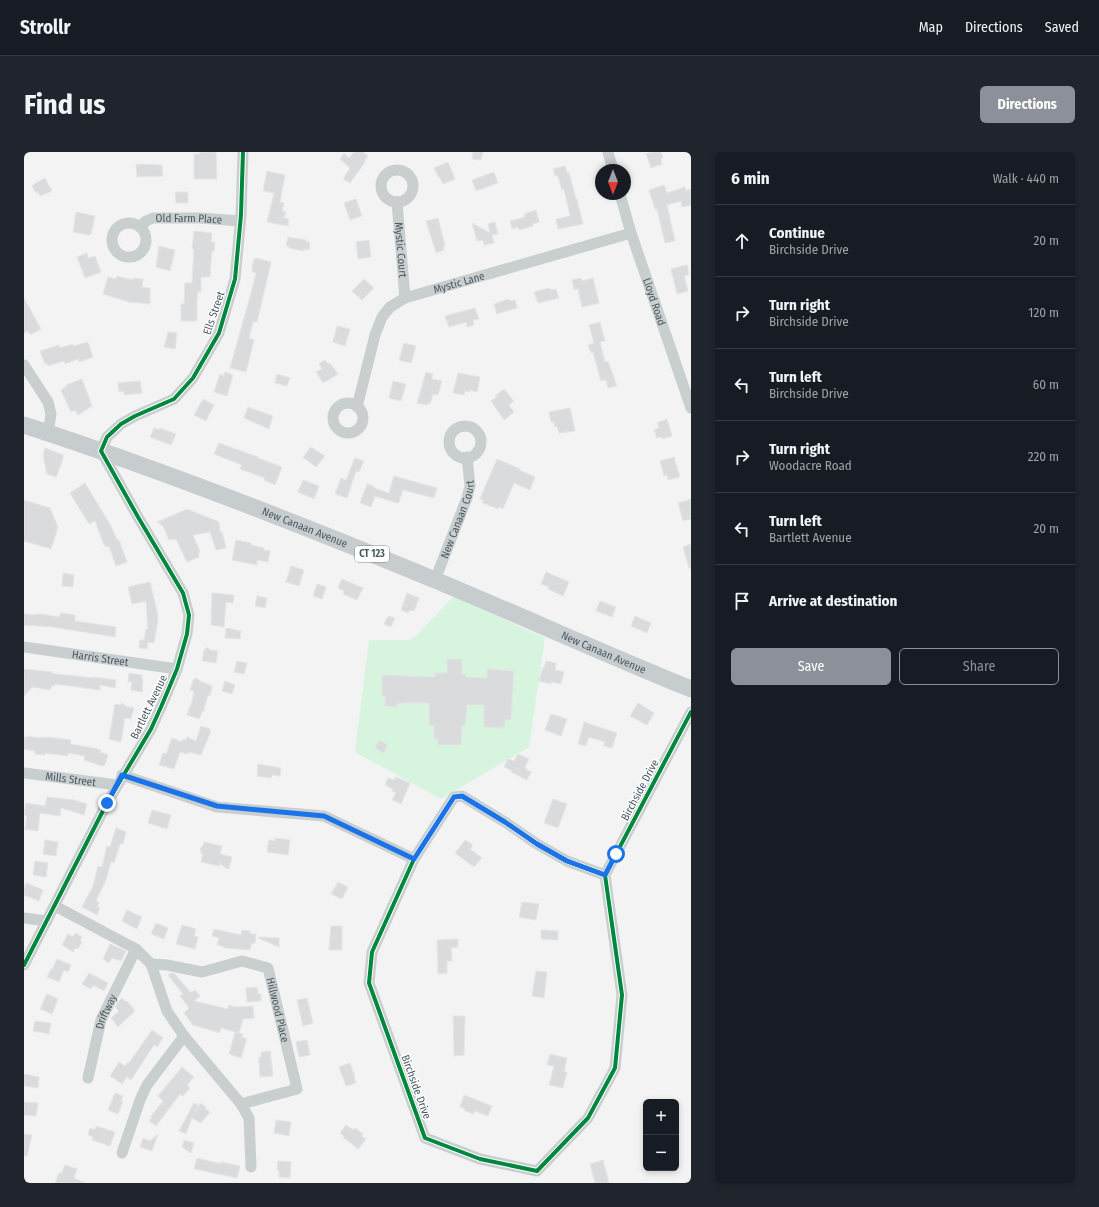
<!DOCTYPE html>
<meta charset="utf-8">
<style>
:root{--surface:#171b24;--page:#20242c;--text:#f1f3f6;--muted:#9ea1a6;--line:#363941;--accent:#8c9099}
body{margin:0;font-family:"Fira Sans Condensed",sans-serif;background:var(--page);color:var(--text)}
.controls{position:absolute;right:12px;bottom:12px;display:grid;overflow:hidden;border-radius:6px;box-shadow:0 2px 6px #0003}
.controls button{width:36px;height:36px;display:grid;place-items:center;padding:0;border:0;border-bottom:1px solid var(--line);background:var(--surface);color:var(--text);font:20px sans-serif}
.compass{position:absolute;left:571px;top:12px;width:36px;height:36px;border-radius:50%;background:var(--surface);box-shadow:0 2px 6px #0003;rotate:180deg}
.stop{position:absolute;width:12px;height:12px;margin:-9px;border:3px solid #1a73e8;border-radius:50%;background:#fff}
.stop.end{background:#1a73e8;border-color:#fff;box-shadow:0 1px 4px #0008}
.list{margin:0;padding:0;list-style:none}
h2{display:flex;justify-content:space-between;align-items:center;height:52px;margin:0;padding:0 16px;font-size:17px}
h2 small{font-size:13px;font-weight:400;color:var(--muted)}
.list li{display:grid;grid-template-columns:26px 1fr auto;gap:12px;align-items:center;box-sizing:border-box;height:72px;padding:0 16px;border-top:1px solid var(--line)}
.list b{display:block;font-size:15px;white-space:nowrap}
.list p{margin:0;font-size:13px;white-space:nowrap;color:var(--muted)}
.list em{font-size:13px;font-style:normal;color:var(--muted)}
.actions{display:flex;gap:8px;padding:12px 16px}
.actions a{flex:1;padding:9px 0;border:1px solid var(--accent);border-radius:6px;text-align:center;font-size:14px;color:var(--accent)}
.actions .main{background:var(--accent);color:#fff}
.icon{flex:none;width:22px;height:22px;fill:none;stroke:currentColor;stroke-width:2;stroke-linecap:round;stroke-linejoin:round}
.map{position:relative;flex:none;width:667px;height:1031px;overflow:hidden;border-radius:6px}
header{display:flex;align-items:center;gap:24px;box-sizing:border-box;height:56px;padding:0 20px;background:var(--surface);border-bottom:1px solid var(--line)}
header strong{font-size:19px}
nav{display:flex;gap:22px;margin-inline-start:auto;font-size:14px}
.intro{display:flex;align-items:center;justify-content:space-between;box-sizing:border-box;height:96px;padding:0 24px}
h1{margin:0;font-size:28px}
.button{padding:10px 18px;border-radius:6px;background:var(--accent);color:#fff;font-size:14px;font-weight:700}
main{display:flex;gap:24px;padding:0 24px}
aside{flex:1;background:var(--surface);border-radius:6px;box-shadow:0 2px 6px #0003}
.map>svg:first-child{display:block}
.green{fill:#d6f4de}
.building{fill:#d9dbdc;stroke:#e5e5e6}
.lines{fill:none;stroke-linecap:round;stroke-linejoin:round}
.minor{stroke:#c9cecf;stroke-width:11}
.primary{stroke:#c7ccce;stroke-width:17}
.cycleway-casing{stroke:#fff;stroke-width:6}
.cycleway{stroke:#00873e;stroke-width:4}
.route{stroke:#1a73e8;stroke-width:5}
.labels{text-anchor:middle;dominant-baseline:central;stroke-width:3;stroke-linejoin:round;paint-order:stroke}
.shield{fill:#fff;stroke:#7f8b91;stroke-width:1}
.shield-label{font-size:10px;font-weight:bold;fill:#485962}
.street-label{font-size:11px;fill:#485962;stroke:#fff}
</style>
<header>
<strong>Strollr</strong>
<nav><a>Map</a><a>Directions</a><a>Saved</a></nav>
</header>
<div class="intro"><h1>Find us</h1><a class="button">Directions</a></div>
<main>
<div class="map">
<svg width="667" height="1031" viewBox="0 0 667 1031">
<rect width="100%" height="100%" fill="#f3f3f3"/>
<path class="green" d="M430,444L521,486L505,595L417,647L331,600L345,488H384L390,486Z"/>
<path class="building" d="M176,0H192L193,27H170V2H175Z
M330,0H339L344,4L340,9L341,10L326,31L319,27L326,16L316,7L320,1L325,6Z
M449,0H459L457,8L448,7Z
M629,0H637L639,6L637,7L638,12L627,16L622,2Z
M424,10L431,27L419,32L416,26H415L410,16Z
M112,12L138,13L139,24L113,25Z
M541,14L543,20H545L552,47H553L559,72L534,77L532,67L546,64L540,37L538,38L534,24H531L529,17Z
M243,19L261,23L256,50L260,51L258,59L262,60L260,66L265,67L264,74L243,70L250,41L239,39Z
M470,20L474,31L452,39L448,28Z
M21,26L28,39L16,44L14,40L12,41L8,34L10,33V32Z
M640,33L643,41L661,35L662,39L667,37V53L658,55L657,49L643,53L651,89L641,91L633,57H631L625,38Z
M151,40H164V51H152Z
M332,47L338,64L326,68L320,51Z
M512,58L515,70L509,72V74L495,78L494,75L488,77L486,69L501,65L500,62Z
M52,60L71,64L67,82L65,83L49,80Z
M414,66L421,94L419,95L420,98L412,101L402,69Z
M471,70L474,82L468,83L470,91L460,93L459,88L453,89L448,71L466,81L464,72Z
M170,79L188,81L187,90H191L190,99H188L186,124L185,125H177V140H174L173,147V169H157V153L160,152L161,131H168L170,97H168Z
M264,85L282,88V90H286L285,98L280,97V99L265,96V94H262Z
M345,88L347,105L334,107L332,90Z
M135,94L151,98L146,119L132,115Z
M63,101L64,106L71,104L77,120L61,126L53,105Z
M232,106L247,110L233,170H229L225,186L230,188L222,220L206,216L227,141L232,121L228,120L229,115H228L230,107Z
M663,113L665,122L660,124L664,139L653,142L647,117Z
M93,124L109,128V126L119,127L118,135L126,136V152L105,150L79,142L84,125L92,127Z
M557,126L558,129L569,126L575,151L558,155L554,137L550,138L548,128Z
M340,127L350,136L338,148L328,139Z
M525,136L527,138L532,137L535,146L514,151L510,140Z
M0,146L17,177L6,183L4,179L0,181Z
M484,147L486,149L491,148L493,156L473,162L470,152Z
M451,156L455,167L449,168L450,173L443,175L442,170L425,175L421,164Z
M576,170L581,189L576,190L581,210L584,209L593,234L584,236L582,228L577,229L569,200L567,201L564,193L570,191L565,173Z
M313,174L326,177L321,194L309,190Z
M144,180L153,181L151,197L140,195Z
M64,190L69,205L55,210L54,207L41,212L40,209L24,214L23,211L21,212L16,199L35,193L36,196L49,192L50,194Z
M380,191L392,194L387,211L375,208Z
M301,208L304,212L306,211L314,222L299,231L292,220L298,217L295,212Z
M201,220L209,223L203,244L190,240L196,222L200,224Z
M402,220L409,222L408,227L418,229L414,243L409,242L406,252L404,251L403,253L393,251Z
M434,221L456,225L453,240L446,238V240L441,239L440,243L429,241Z
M253,222L266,226L263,234L251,231Z
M58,227L68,254L54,263L51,258L47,260L37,238L43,234L42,233Z
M116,229L118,241L100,243V239L95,240L94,231Z
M369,229L382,232L377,249L365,246Z
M480,237L490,249L485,253L490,260L480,268L467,249L474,244H471Z
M179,247L190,253L182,269L170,263Z
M224,255L249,264L245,277L220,266Z
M546,256L551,279L535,281L533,274L531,275L530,270H527L525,260Z
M643,267L648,284L638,287V285L633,286L630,278L635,276L633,271Z
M130,276L135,278L136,276L152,282L147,293L126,285Z
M195,291L234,305V306L258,315L251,333L240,328L241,326L216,317L218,313L190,302Z
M287,295L301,304L292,315L279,305Z
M21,296L39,303V307L32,325L23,322L19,303Z
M650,305L656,325L644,328L643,323L640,324L636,309Z
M331,306L340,309L335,320L332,319L323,346L311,342L317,326L322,328Z
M473,307L496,317L495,318L511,325L506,338L490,331L479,357L475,355L474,357L459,351V348L456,347Z
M370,324L413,336L410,346L379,338L375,350L373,351L351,344L347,355L336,351L343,332L350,334V336L365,341Z
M279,328L295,334L290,347L274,340Z
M61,331L87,374L93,388H95L103,410L92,414L85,394L82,395L81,393H80L71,369L65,372L46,341Z
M667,347V367L659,369L654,351Z
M0,348L26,356L34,375L27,397L0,389Z
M163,357L195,370L196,381L198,380L202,396L192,398L186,380L169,383L176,400L174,401L175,405L163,410L152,387L145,388L139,374L133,370Z
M212,388L227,391V393L240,396L239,398L246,399L244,410L233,408V413L208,408Z
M667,392V416H665L659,395Z
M267,414L280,418L275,434L262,430Z
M522,420L545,430L539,444L524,437L525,435L517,432Z
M39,421L50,423L49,435L38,434Z
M318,427L339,436L333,448L319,442L320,439L314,436Z
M126,430L133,459L134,467L130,491L124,490L123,497L115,496L116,488H120L122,477H124L122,449L108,452L104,435Z
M293,432L302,435L298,447L289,444Z
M188,441L210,443L209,451L202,450L200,475L187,473Z
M383,441L395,446L390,459L386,458L384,461L377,458Z
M233,444L243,446L241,456L231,454Z
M576,449L592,455L588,465L572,459Z
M36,461L51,463V469L92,475L91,485L28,475L0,473V462L11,463L12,462H16L36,465Z
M364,464L371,466L367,475L360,472Z
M611,464L627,471L623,481L607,474Z
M202,476L217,479L216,487L201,486Z
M183,495L186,498L194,499L192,511L178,509L180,498Z
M423,507H438V522H442V525L463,526V517L490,519L487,568H481V574H479V576L460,575V553H443L441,574H438L437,593H414V587H410V574L405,573V551H380L373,552V555L361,554V544H358V523L411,525V521H423Z
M213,509L223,511L220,522L210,520Z
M522,509L532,511L531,518L540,520L537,532L527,530V532L515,529L519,515L520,516Z
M0,517L28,520V521L33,522L70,526V525L92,528L91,536L76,533V538L31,532V534H28L26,538L8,535L0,544Z
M105,521L118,523V527L119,528L118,540L107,538L108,530H104Z
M173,526L176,529L188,534L186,544L184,543L180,556L181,558L178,560L175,567L163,563L166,553L167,554L170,539L166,538L169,529L170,527Z
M201,529L211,533L208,542L198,539Z
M99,551L101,554L110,556L107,567L101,566L97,590L85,587L91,552L96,553Z
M614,551L630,561L623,573L606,564Z
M527,562L543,567L537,584L521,578Z
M560,570L593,581L588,596L580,594L581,590L565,585L562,594L554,592Z
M177,574L186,577V579H187L177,603L164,600L163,602L156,600L150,617L135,613L139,601L142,602L148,586L158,590L159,587L162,588L163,585L172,589Z
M3,584L15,586V585L23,586V585L47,588L46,592L69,596L77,598L76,600L84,603L81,613L78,614L60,608L61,604L44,601V604L21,601V603L11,602V599L0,597V585L3,586Z
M355,588L364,593L360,601L351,596Z
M494,602L505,607L501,615L503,616L502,618L507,620L503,628L487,620L488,619L480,615L484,607L490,609Z
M234,612L257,616L256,624L248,623L247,626L233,624Z
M372,625L386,631L377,652L368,648L372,641L368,639L369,638L367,636L361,633L364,626L370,628Z
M23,645L50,648L63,652L60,663L37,656L36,664L16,661L14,679L1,677L3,664L0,663L2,651L21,654Z
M529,647L543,652L534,676L520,671Z
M128,658L147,663L143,677L124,671Z
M92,676L102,680L99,692H96L90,711L87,710L82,728L72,749L75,751L73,755L76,756L73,763L58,755L69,734L74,714L78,715L83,694L86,695Z
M251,686L266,688L264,703L243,700L245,688L251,689Z
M21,688L34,690L32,704L19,702Z
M441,688L449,693L446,697L458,706L450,715L431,701Z
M180,690L198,694L196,702L208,705L205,717L200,715L195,710L196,714L177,710L179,702H177V699L176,696L179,694Z
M11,709L24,711L22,725L9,723Z
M314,730L324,735L318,747L307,742Z
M2,731L19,738L15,749L0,743V737Z
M498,750L515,752L512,768L495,765Z
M103,758L118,765L113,777L98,769Z
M132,771L144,776L140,787L127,782Z
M158,773L172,777L170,784L174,785L171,797L152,792Z
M307,774H318V798H305Z
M190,777L217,783L218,778L226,779V781L228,782H232L231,791H228L226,798L201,796L198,794L193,793L195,786L188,784Z
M517,778L534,779V788L517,787Z
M51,781L58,785L56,789L58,790L54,797L51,796L49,800L38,793L44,782L49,785Z
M235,785L255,786V795L234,786Z
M434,787V795L427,796L428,809H423V821L414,822L413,788Z
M86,792L102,799L97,809L88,806L85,811L79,807Z
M33,807L47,813L44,820L40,818L35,830L23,825L27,817L28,818Z
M512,819L523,820L520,846L508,844Z
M65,821L84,831L80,839L69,833L67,837L58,832Z
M147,821L151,822L167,841L171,838L176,844L170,849L204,857L205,853L211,855L229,854L230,866L219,867L215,881L197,876L196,881L169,873L160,861L165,856L156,844L159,842L144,823Z
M233,835L234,842H237V849L223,850L222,836Z
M23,842L34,847L28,862L16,857Z
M98,846L102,850L103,849L111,859L94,875L87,866L95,859L91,855L93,851Z
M283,846L289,871L279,874L273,848Z
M429,864H441L440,903L430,904Z
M11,869L27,871L25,882L9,879Z
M128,878L139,886L133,895L130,893L107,928L103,925L98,932L86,924L95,910L101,914L104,910L105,911Z
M211,880L219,882L218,885L223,887L217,906L205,902Z
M283,888L286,903L275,905L272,890Z
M246,899L249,924L236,925L235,908V905H237V900Z
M526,902L543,906L540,920H543L539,936L525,933L530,914L523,913Z
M326,911L331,925H330L332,931L322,934L315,915Z
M158,915L170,925L163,933L166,936L159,944L156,942L132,974L125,969L128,965L127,964L139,949L134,944Z
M0,922L15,925L14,936L0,934Z
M91,941L99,944L97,949H99L94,962L84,958Z
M440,943L468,954L464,964L451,959L449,962L440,958V956L436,955Z
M0,950L14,951L12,964L0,963Z
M170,951L174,953L171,960L176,951L182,955L181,957L186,960L177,971L168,966L162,982L155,979Z
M252,968L267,970L265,984L250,981Z
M322,973L329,978L331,976L339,982L337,984L342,987L334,997L319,985L320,984L316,981Z
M72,974L91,980L86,994L68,988L69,985L64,983L66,976L71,978Z
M0,982L8,983L3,1004H0Z
M134,982L128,999L116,995L119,986L126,989Z
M160,988L170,991L167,1001L158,995Z
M173,1006L197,1012V1010L216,1014L213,1026L170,1017Z
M579,1008L585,1031H571L566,1012Z
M254,1009L267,1010L266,1026L255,1025V1019L253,1017Z
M41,1013L53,1017L50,1026L61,1031H31L35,1021L37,1022Z"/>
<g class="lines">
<g class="minor">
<path d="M584,0L589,18"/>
<circle cx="373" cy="34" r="16"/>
<path id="s1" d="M596,42L607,81L667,256"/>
<path id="s2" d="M373,50L381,146"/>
<circle cx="105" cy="88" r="17"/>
<path id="s3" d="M116,75L122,69L129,66H176L216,69"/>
<path d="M0,213L24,250L27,262L24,281"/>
<circle cx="324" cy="266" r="15"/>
<path id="s4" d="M333,255L351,183L358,165L366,155L381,146L607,81"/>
<circle cx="441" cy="290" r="16"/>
<path id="s5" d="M411,428L443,346L446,334L443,305"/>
<path id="s6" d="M0,495L153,517"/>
<path id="s7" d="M0,621L93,633"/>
<path d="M98,623L193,655L300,664L390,707"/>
<path d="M581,723L543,709L513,692L481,670L438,644L430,645L390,707L348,800L345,831L401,986L456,1007L513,1019L564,966L591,916L598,843L581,723L667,560"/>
<path id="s8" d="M31,754L112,797L127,812L143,813L178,820L218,809L244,816L273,937L217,952"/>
<path d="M0,766L23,769"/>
<path d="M127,812L143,859L160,884L217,952L225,966L227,1015"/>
<path d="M0,813L83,651L127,577L137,555L153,517L163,482L165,463L159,441L114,365L77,299L83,285L97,272L111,264L150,247L169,226L195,181L211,127L217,63L219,0"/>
<path id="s9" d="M64,926L77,868L112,797"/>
<path d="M98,1001L116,948L123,933L160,884"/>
</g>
<path class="primary" id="s10" d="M0,273C139,318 276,372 411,428C497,464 581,502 667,537"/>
<g class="cycleway-casing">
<path id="cycleway" d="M581,723L543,709L513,692L481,670L438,644L430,645L390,707L348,800L345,831L401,986L456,1007L513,1019L564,966L591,916L598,843L581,723L667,560
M0,813L83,651L127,577L137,555L153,517L163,482L165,463L159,441L114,365L77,299L83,285L97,272L111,264L150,247L169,226L195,181L211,127L217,63L219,0"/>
</g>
<use href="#cycleway" class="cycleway"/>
</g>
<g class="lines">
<path class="route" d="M83,651L98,623L193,654L300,664L390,707L430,645L438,644L481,670L513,692L543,709L581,723L592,702"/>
</g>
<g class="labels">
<rect class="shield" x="331" y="394" width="34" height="16" rx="3"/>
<g class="shield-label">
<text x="348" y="402">CT 123</text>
</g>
<g class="street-label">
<text stroke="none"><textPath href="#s3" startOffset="52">Old Farm Place</textPath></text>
<text stroke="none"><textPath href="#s2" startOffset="48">Mystic Court</textPath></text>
<text stroke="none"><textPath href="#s4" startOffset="180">Mystic Lane</textPath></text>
<text stroke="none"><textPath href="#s1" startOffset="113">Lloyd Road</textPath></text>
<text transform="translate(190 161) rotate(-71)">Ells Street</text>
<text stroke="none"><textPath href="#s5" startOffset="65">New Canaan Court</textPath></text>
<text stroke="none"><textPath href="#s10" startOffset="299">New Canaan Avenue</textPath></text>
<text stroke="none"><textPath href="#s10" startOffset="623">New Canaan Avenue</textPath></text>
<text stroke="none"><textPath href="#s6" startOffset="77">Harris Street</textPath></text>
<text transform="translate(125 555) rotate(-64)">Bartlett Avenue</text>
<text stroke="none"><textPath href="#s7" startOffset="47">Mills Street</textPath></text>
<text transform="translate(616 638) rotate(-62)">Birchside Drive</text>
<text stroke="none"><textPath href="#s8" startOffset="276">Hillwood Place</textPath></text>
<text stroke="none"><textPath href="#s9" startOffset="69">Driftway</textPath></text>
<text transform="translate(392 935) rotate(70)">Birchside Drive</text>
</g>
</g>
</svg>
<div class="controls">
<button>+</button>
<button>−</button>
</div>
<svg class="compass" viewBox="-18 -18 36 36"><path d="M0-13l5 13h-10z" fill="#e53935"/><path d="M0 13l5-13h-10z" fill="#9ea1a6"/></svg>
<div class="stop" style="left:592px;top:702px"></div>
<div class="stop end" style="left:83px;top:651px"></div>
</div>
<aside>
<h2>6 min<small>Walk · 440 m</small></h2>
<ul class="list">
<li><svg class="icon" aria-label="ahead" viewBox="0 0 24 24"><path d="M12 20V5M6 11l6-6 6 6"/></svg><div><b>Continue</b><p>Birchside Drive</p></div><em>20 m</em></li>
<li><svg class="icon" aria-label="right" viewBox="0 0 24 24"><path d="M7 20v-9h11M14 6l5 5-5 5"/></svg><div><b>Turn right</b><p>Birchside Drive</p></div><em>120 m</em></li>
<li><svg class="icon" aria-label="left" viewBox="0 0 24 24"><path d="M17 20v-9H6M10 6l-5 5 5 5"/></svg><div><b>Turn left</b><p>Birchside Drive</p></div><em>60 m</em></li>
<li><svg class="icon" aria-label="right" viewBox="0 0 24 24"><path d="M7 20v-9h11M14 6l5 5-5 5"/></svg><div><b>Turn right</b><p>Woodacre Road</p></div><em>220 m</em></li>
<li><svg class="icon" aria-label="left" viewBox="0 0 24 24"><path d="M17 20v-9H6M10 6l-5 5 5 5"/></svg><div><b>Turn left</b><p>Bartlett Avenue</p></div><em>20 m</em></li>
<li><svg class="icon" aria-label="arrive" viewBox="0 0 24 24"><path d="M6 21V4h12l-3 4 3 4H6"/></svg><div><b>Arrive at destination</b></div></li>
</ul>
<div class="actions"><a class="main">Save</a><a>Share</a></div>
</aside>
</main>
